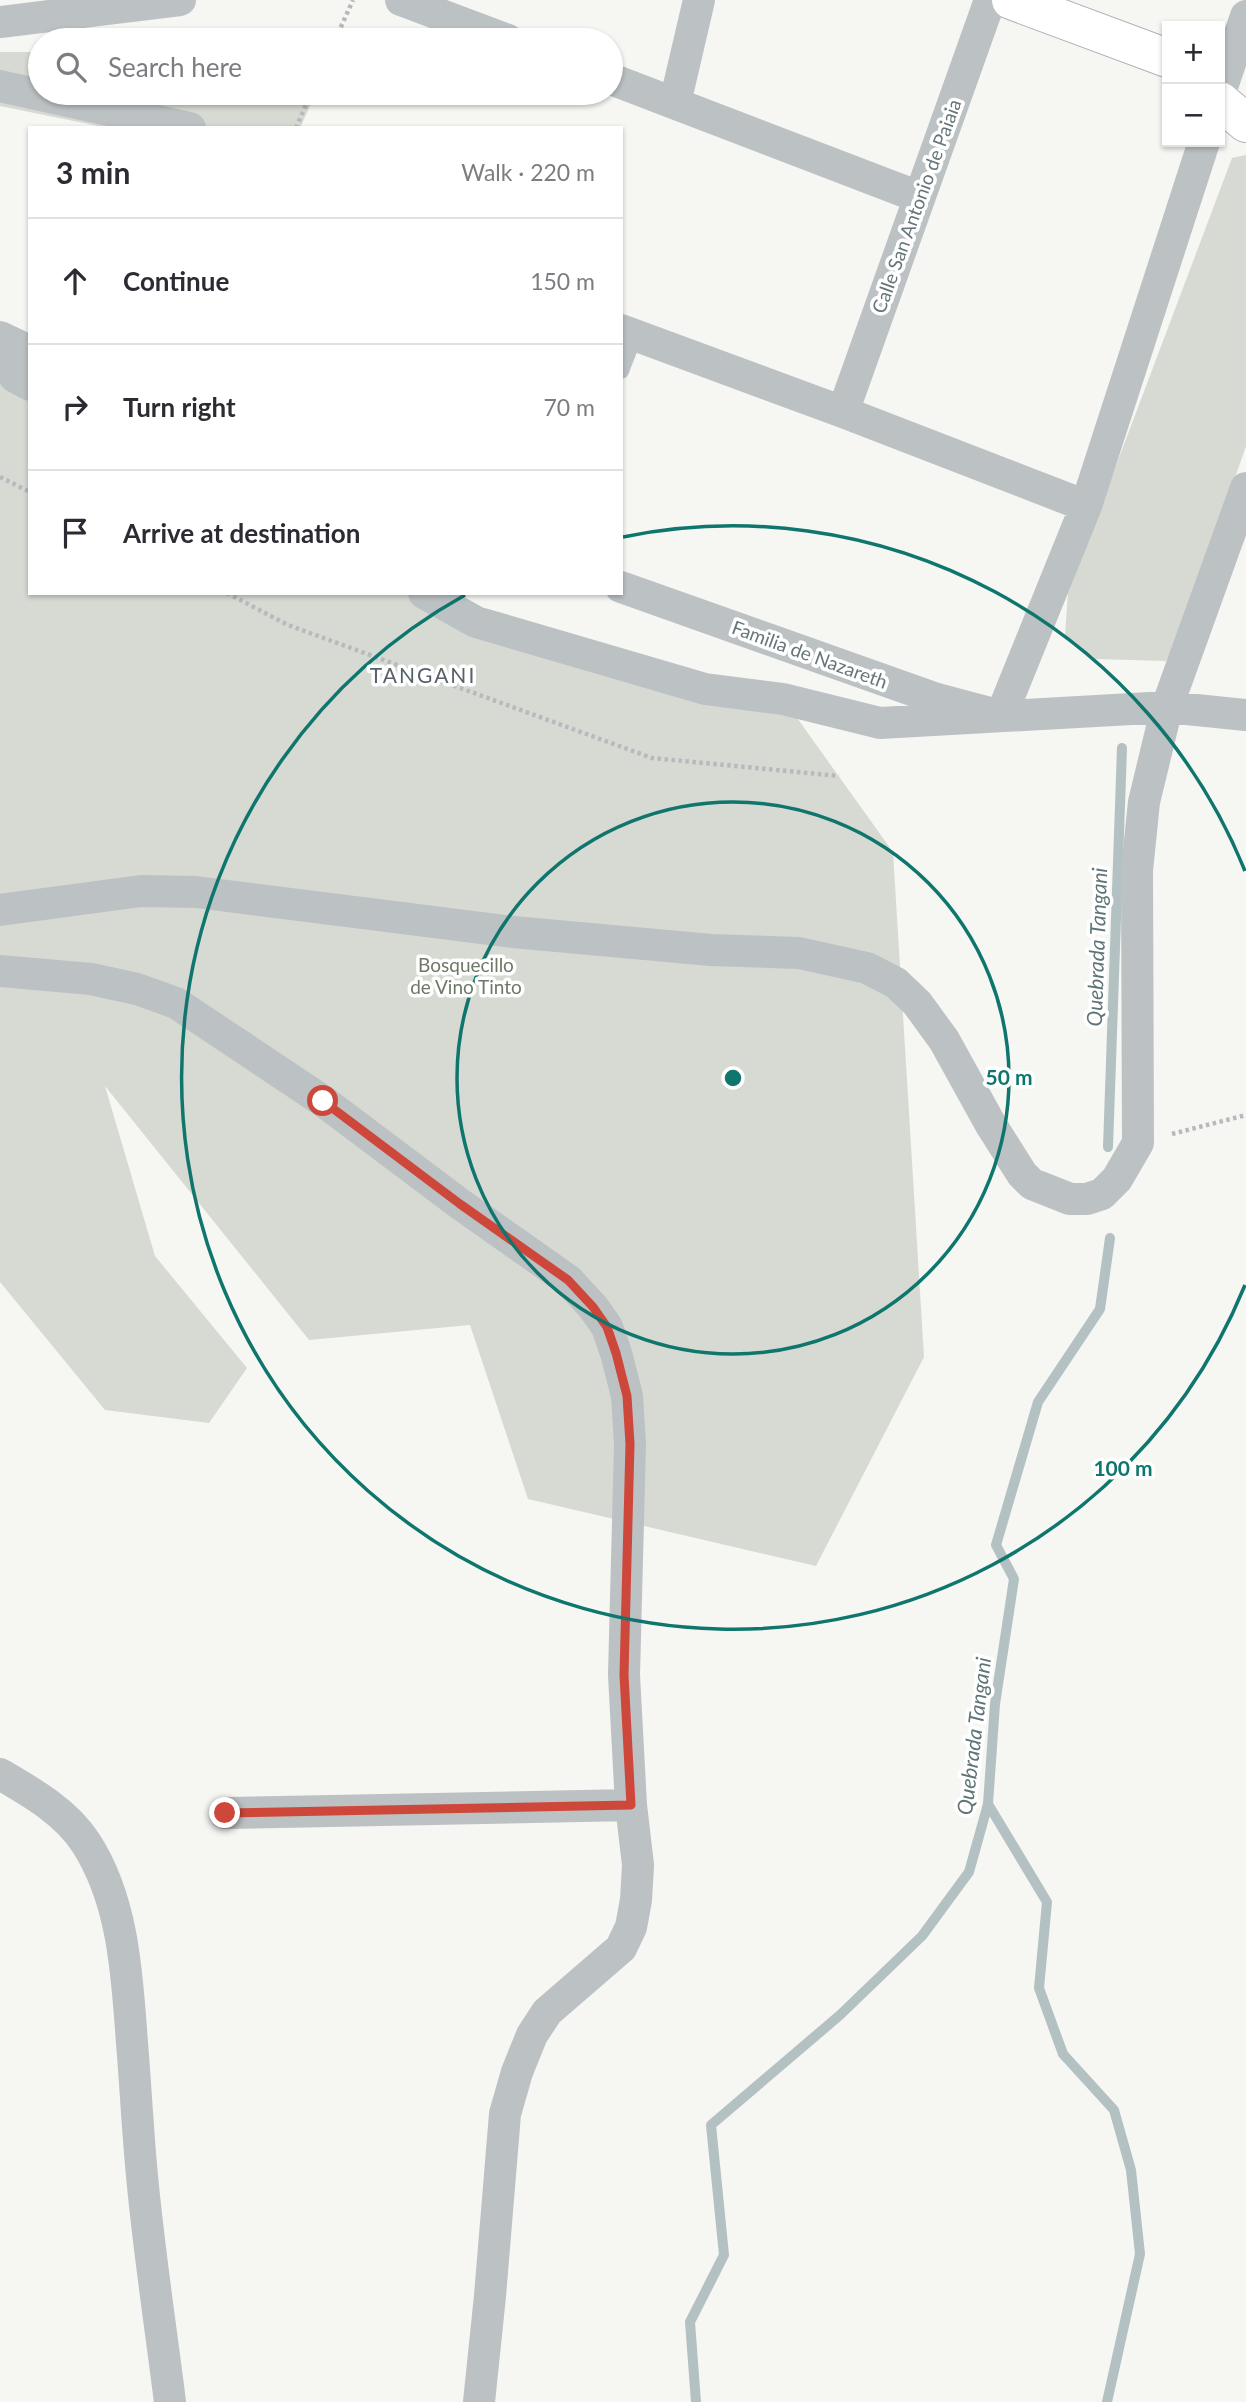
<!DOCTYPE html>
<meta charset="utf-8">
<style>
:root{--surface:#fff;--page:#f7f7f7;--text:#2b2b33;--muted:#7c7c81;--line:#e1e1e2}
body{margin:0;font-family:Lato,sans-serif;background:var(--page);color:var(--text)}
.controls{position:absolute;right:21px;top:21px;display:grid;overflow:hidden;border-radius:0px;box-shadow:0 2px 5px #0004}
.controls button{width:63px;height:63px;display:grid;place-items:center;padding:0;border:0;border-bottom:2px solid var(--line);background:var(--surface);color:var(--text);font:35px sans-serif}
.stop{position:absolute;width:21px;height:21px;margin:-16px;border:5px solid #ce473b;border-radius:50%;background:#fff}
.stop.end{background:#ce473b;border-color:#fff;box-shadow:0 2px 7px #0008}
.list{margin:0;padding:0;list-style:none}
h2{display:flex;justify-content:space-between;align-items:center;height:91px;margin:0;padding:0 28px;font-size:30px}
h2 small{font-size:23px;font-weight:400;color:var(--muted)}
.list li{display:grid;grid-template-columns:46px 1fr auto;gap:21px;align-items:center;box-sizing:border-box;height:126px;padding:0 28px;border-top:2px solid var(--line)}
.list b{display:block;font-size:26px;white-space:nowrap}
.list em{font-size:23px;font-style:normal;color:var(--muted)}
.icon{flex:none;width:38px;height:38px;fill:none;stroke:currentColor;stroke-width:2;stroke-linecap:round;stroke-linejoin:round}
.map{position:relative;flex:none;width:1246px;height:2402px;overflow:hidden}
.search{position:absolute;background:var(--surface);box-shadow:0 2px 5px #0004;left:28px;top:28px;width:595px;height:77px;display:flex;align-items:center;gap:18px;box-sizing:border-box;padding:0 24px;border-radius:38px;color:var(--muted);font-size:26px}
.panel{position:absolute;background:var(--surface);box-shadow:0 2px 5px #0004;left:28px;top:126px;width:595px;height:469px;border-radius:0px}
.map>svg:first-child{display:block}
.green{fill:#d7dad3}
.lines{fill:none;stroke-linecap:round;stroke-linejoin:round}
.stream{stroke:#b3c1c2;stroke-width:10}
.secondary-casing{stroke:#aeb5b8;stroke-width:40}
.path{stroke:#b6babc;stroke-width:4.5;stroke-dasharray:3.5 3.5;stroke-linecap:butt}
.lane{stroke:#bcc1c3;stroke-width:16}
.street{stroke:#bcc1c3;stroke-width:32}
.secondary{stroke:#fff;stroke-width:38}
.route{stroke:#ce473b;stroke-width:9}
.ring{fill:none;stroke:#0f766e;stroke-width:3.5}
.labels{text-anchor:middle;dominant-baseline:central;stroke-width:7;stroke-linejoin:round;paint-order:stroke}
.street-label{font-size:19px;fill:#65757b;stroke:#fff}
.park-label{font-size:19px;fill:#6d7967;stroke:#fff}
.neighbourhood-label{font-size:21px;letter-spacing:2px;fill:#566267;stroke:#fff}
.water-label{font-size:21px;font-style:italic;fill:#5f7476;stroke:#fff}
.centre{fill:#0f766e;stroke:#fff;stroke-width:3.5}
.ring-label{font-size:21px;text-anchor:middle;font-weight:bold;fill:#0f766e;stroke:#fff;stroke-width:7;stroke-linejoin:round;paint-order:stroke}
</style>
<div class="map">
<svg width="1246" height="2402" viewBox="0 0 1246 2402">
<rect width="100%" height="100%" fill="#f6f6f3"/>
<path class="green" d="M284,30L328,40H201Z
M0,52H40V93H316L300,128H108L0,106Z
M1246,155V446L1179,640L1166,661L1096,659L1065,635L1068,593L1232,158Z
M0,357L30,374V593H421L675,672L772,683L893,852L924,1357L816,1566L528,1499L470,1325L309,1340L105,1086L155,1256L247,1368L209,1423L105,1410L0,1282Z"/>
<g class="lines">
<path class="stream" d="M1108,1147L1122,748
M988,1804L1047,1902L1039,1988L1063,2054L1114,2110L1131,2170L1140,2254L1107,2402
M696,2402L690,2322L724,2255L711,2125L840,2015L922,1936L969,1872L988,1804L995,1704L1014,1579L996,1545L1038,1402L1100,1309L1110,1238"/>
<g class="secondary-casing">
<path id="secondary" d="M1011,0L1167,58
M1220,101L1246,123"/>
</g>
<path class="path" d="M335,40L353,0
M296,128L311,93
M0,477L30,492
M227,593L288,625L652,758L839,776
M1172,1134L1246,1115"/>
<path class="lane" d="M621,371L635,335"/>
<path class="street" d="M401,0L508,40
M0,22L180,0
M611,79L919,197
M0,86L190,128
M1220,93L1246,16
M675,103L699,0
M621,330L843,412L1086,506
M0,337L30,351
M0,357L15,377L30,385
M843,412L990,0
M621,587L937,699L1001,716L1086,506L1204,142
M424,593L476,622L705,689L783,699L880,723L1167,707L1246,715
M0,910L141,891L196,892L513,932L711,950L799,953L867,968L896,983L917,1003L944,1040L991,1125L1022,1174L1032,1184L1070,1199H1087L1102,1194L1117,1179L1138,1143L1137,870L1144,802L1167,707L1246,488
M0,971L91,979L137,989L176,1003L323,1101L460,1204L568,1280L593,1307L607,1327L616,1353L627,1396L630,1444L624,1675L631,1805L638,1865L636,1900L631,1927L621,1948L547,2012L532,2035L517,2072L505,2114L490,2296L479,2402
M0,1774C31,1792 66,1812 86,1843C124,1902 127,1976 132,2043C136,2091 138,2138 143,2186C150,2258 161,2330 170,2402
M225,1813L631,1805"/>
<use href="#secondary" class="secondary"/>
</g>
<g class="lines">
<path class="route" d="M225,1813L631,1805L624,1675L630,1444L627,1396L616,1353L607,1327L593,1307L568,1280L460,1204L323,1101"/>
</g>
<g class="ring">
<circle cx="733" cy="1078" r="276"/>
<path d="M1245 1285A552 552 0 1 1 465 595M623 537A552 552 0 0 1 1245 871"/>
</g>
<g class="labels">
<g class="street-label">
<text transform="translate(916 206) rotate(-70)">Calle San Antonio de Paiaia</text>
<text transform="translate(810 654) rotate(20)">Familia de Nazareth</text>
</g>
<g class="park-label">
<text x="466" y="964">Bosquecillo<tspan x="466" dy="22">de Vino Tinto</tspan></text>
</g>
<g class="neighbourhood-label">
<text x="423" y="674">TANGANI</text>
</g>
<g class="water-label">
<text transform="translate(1096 947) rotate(-88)">Quebrada Tangani</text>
<text transform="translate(973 1736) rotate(-83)">Quebrada Tangani</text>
</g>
</g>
<circle cx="733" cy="1078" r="10" class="centre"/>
<g class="ring-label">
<text x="1009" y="1085">50 m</text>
<text x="1123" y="1476">100 m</text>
</g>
</svg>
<div class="controls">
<button>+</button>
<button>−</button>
</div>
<div class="stop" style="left:323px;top:1101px"></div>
<div class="stop end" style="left:225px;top:1813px"></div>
<div class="search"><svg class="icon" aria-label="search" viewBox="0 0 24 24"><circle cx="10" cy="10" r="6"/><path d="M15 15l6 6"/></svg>Search here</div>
<section class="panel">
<h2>3 min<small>Walk · 220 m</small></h2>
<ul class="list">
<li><svg class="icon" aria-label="ahead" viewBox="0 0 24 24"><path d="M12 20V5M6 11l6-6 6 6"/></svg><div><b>Continue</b></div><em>150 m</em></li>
<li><svg class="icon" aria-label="right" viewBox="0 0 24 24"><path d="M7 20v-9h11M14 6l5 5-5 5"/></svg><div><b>Turn right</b></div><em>70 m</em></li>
<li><svg class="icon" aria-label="arrive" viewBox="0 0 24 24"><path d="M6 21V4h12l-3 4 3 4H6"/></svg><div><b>Arrive at destination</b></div></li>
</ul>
</section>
</div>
